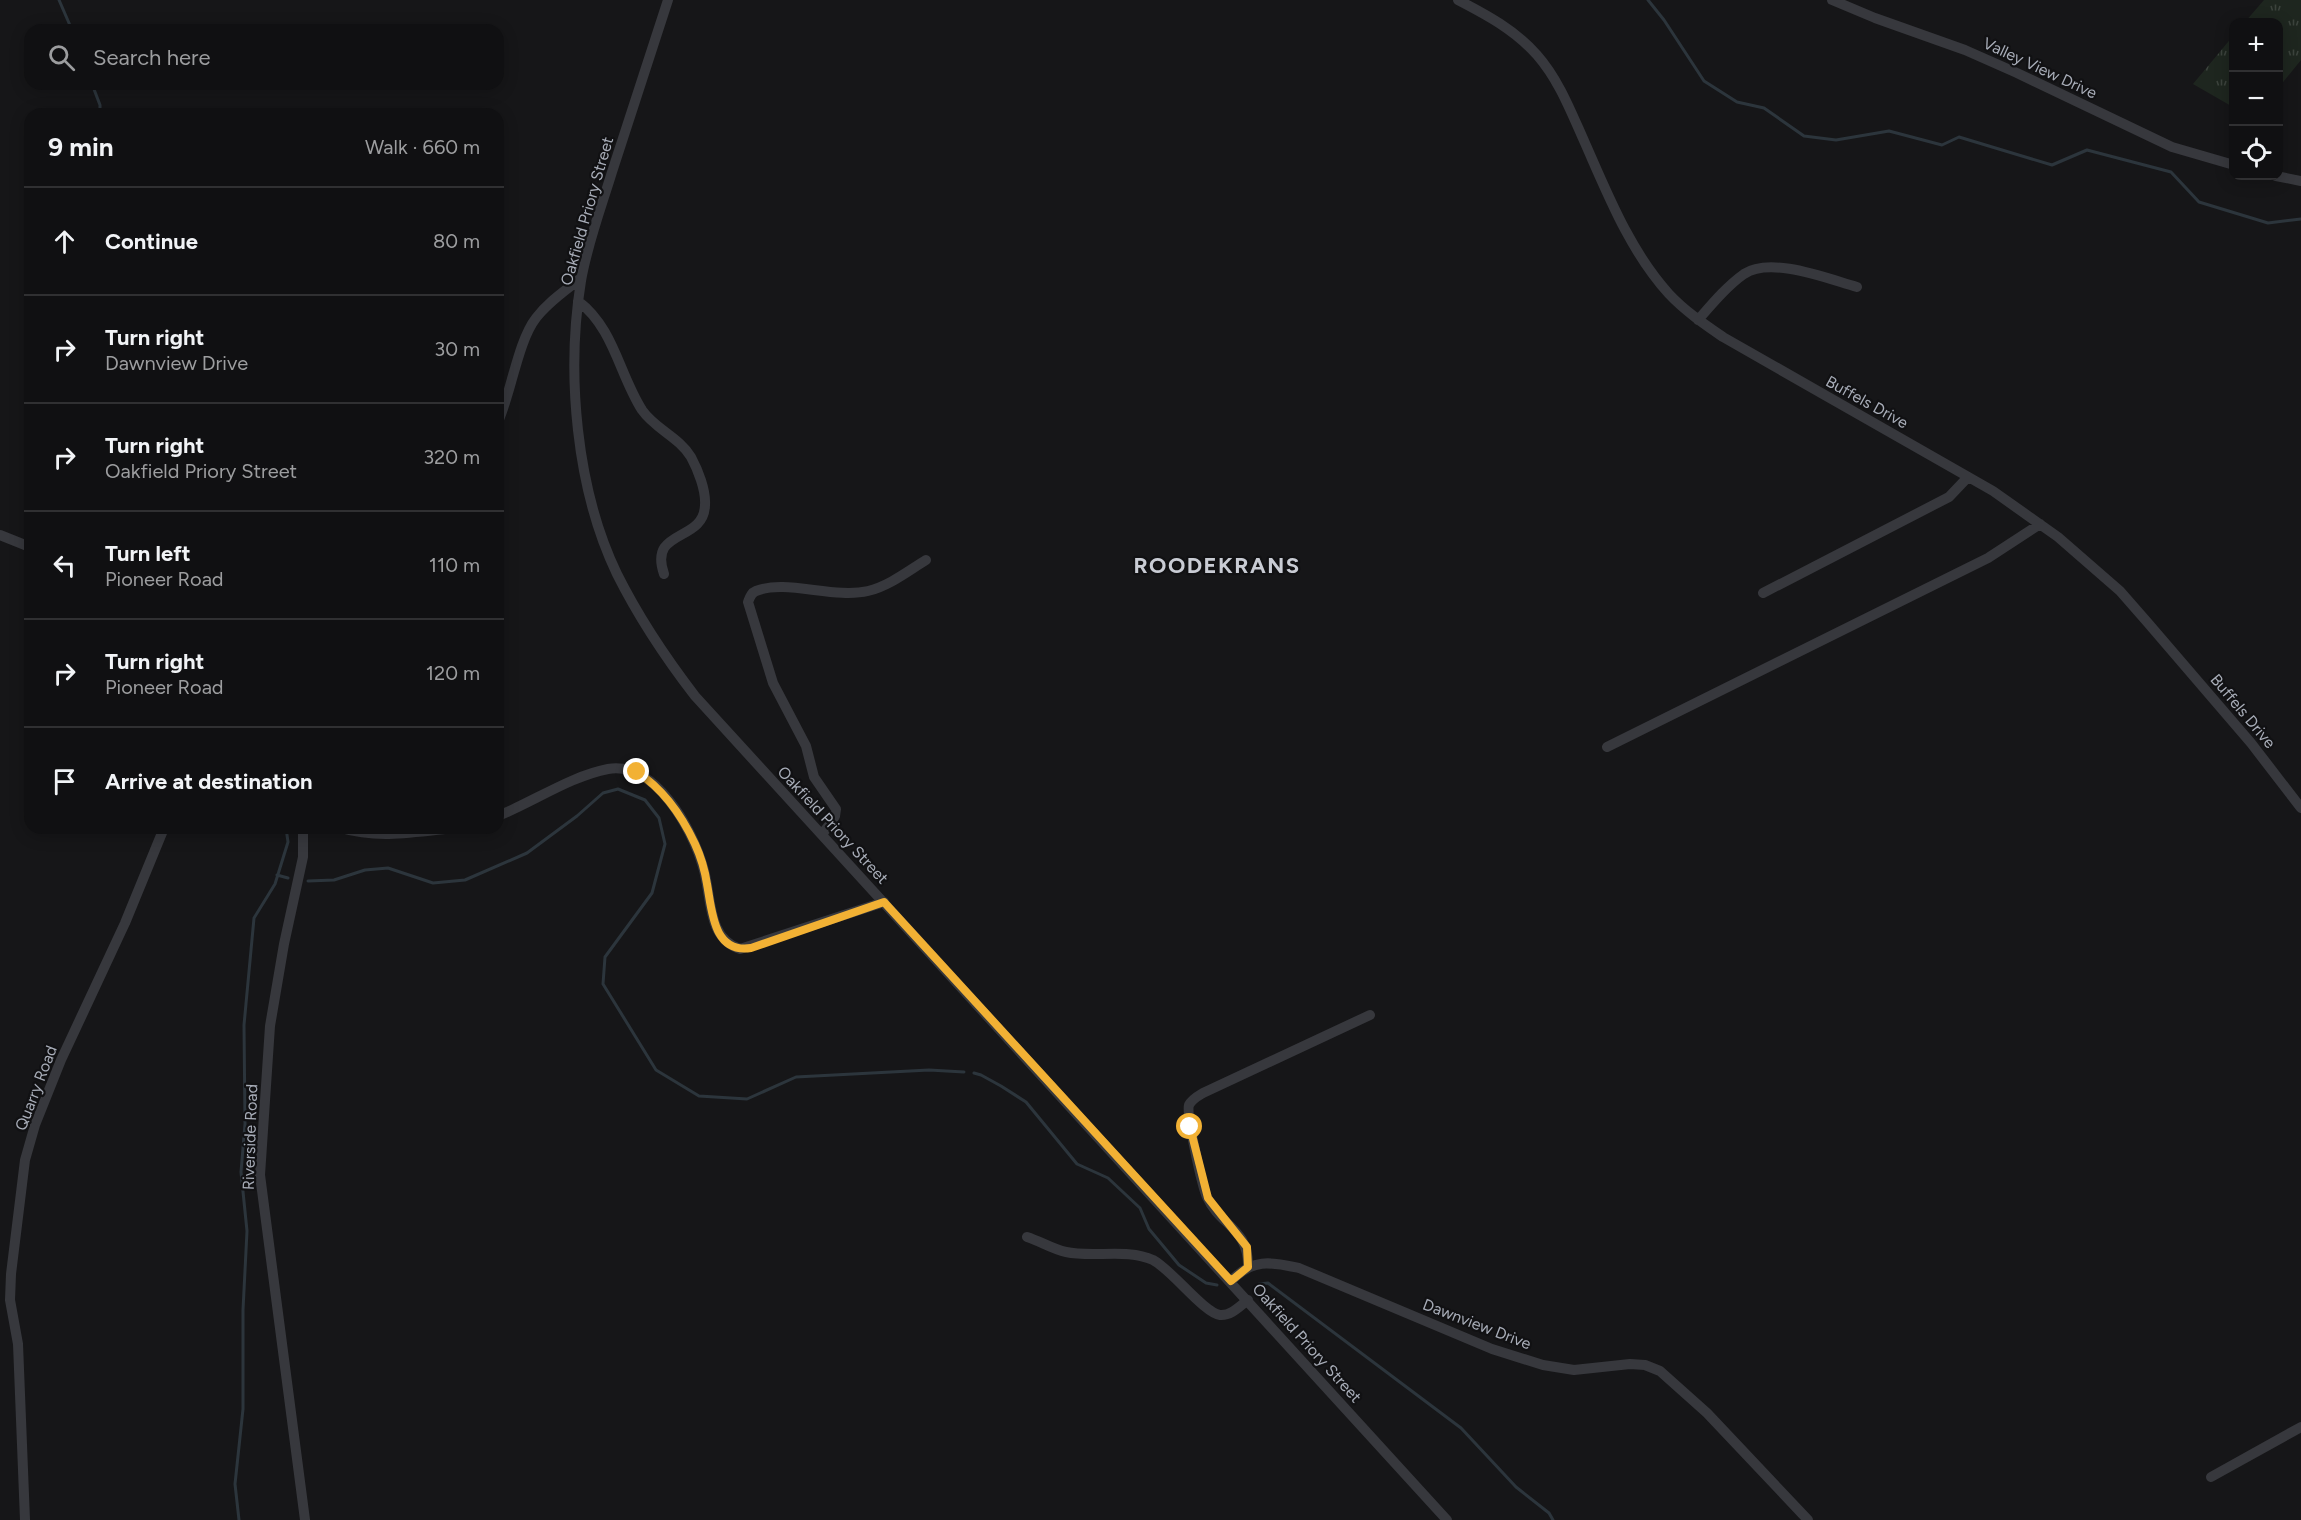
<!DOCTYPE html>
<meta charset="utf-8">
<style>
:root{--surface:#101012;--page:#19191b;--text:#f1f3f6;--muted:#9c9d9f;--line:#303032}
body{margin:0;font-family:Figtree,sans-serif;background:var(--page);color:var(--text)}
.controls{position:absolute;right:18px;top:18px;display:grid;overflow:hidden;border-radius:12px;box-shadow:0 3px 15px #0003}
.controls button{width:54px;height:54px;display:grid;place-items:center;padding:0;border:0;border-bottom:2px solid var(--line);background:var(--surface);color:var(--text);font:30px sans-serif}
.stop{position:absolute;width:18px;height:18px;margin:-14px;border:4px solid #f2b134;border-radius:50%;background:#fff}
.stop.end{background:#f2b134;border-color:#fff;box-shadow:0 2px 6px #0008}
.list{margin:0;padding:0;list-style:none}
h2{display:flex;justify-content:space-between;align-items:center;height:78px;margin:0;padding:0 24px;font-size:26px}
h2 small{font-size:20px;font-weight:400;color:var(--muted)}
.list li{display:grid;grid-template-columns:39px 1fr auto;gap:18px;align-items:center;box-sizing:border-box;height:108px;padding:0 24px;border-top:2px solid var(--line)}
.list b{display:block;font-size:22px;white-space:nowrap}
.list p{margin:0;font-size:20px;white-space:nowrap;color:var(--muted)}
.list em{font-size:20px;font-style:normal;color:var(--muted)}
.icon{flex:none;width:33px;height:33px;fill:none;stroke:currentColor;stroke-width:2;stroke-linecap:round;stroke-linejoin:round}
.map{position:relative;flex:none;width:2301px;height:1520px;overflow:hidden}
.search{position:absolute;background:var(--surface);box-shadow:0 3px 15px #0003;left:24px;top:24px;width:480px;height:66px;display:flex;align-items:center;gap:15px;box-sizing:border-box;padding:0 21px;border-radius:18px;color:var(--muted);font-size:22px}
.panel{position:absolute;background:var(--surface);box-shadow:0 3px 15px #0003;left:24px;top:108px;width:480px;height:726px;border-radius:18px}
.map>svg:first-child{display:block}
.grass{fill:url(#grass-tufts)}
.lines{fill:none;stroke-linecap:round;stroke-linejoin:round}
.stream{stroke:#2c353c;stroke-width:3}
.minor{stroke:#37383d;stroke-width:10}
.route{stroke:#f2b134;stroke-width:8}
.labels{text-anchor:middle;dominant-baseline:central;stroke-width:4.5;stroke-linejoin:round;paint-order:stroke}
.street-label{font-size:16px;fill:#a8adb8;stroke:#111113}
.district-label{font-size:22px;font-weight:bold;letter-spacing:1.5px;fill:#c9ccd4;stroke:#111113}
</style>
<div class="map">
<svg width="2301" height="1520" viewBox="0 0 2301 1520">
<defs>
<pattern id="grass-tufts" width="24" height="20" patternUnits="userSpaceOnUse" patternTransform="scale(1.5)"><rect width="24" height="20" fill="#1e261f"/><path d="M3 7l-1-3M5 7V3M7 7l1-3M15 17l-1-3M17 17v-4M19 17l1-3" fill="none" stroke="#3c433d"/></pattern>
</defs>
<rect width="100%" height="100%" fill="#161618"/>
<path class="grass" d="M2264,0H2301V60L2279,87L2278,22H2245Z
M2233,36V107L2193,84Z"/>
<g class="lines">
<path class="stream" d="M59,0L72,30
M1648,0L1664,20L1704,81L1737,102L1764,108L1804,136L1836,140L1889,131L1942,145L1959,137L2052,165L2087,150L2171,172L2199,202L2268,223L2301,219
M92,84L100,105V114
M277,875L288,878
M308,881L334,880L365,870L388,868L433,883L465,880L527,853L577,816L603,793L618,789L645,800L659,818L665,844L652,893L605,957L603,984L656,1070L699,1096L747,1099L796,1077L929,1070L964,1072
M974,1073L981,1075L1001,1086L1026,1102L1077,1164L1108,1178L1140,1208L1149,1229L1179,1265L1206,1283L1217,1285
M1259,1284L1268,1283L1461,1428L1516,1487L1549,1513L1553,1520
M239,1520L235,1484L243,1409V1310L247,1231L241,1172L245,1124L244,1025L254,918L275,884L288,842L286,828"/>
<path class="minor" d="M668,0C649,57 631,115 612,172C601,208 587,245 581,281C566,373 576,489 617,574C639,618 665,657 695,696L1447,1520
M1458,0C1487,15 1515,30 1537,55C1559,80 1571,112 1585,143C1608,195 1630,251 1669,294C1685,311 1704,324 1723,337L1993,491L2058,537L2120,591L2148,623L2251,743L2301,808
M1832,0L1875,18L1965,50L2017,73L2172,147L2234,165
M2276,176L2301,181
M578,301C614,328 619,374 642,410C655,429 679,437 691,457C698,470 706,490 705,505C704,543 648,528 664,574
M1698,320C1712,304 1727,286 1744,274C1771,256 1828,279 1857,287
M498,422C511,393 518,341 536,318C548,302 565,291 581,278
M0,535L30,547
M1763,593L1949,497L1968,477
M1607,747L1988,558L2040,524
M498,816C533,802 571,776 608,769C655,761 692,828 703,867C712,895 706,938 740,949L884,902
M303,828V857L284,944L270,1026L260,1175L305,1520
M341,828C378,839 416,832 454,828
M822,834L831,823L835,816L836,809L814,777L806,746L773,683L748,602C750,597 751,593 756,591C785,579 834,599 868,591C889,586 908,571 926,560
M1027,1237C1040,1241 1052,1249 1066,1252C1093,1258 1127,1248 1153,1260C1172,1270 1204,1313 1220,1315C1231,1316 1240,1306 1248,1300
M1248,1267C1249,1228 1220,1226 1207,1197C1202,1186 1186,1114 1189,1105C1192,1099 1198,1096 1203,1093L1370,1015
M1231,1281C1253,1258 1270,1262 1299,1268L1492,1349L1543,1365L1574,1370L1630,1364L1645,1365L1660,1371L1707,1413L1808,1520
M2211,1477L2301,1427
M25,1520L18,1344L10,1300L11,1274L25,1160L35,1125L61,1060L125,923L164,828"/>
</g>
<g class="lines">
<path class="route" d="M637,772C663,789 682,816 695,844C701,857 705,871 707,884C712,910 713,954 751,948L884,902L1231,1281L1248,1267L1247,1247L1208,1198L1190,1127"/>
</g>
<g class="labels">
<g class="street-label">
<text transform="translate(2040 68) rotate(25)">Valley View Drive</text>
<text transform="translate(587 211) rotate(-74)">Oakfield Priory Street</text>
<text transform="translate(1867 402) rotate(29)">Buffels Drive</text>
<text transform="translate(2243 711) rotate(50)">Buffels Drive</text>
<text transform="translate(833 825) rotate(47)">Oakfield Priory Street</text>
<text transform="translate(36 1088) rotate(-69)">Quarry Road</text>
<text transform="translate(250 1137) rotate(-88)">Riverside Road</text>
<text transform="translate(1477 1324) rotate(21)">Dawnview Drive</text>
<text transform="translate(1307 1343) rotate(48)">Oakfield Priory Street</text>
</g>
<g class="district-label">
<text x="1217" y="565">ROODEKRANS</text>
</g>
</g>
</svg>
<div class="controls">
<button>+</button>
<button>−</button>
<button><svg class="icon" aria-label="locate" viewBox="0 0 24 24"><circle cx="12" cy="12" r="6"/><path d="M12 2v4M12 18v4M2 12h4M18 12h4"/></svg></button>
</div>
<div class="stop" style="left:1190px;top:1127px"></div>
<div class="stop end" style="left:637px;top:772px"></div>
<div class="search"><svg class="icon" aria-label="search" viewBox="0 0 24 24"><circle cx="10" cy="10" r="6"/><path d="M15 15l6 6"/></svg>Search here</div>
<section class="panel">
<h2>9 min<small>Walk · 660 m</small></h2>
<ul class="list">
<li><svg class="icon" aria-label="ahead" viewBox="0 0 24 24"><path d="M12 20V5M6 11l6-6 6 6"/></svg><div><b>Continue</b></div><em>80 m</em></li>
<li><svg class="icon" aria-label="right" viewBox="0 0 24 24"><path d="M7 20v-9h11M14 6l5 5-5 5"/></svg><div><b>Turn right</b><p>Dawnview Drive</p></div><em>30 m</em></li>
<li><svg class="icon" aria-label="right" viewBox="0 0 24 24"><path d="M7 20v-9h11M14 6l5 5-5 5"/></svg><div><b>Turn right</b><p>Oakfield Priory Street</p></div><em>320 m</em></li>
<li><svg class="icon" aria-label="left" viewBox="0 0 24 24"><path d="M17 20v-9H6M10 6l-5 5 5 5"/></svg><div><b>Turn left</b><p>Pioneer Road</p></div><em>110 m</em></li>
<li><svg class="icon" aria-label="right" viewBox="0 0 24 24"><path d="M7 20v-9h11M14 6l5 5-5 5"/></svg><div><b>Turn right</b><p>Pioneer Road</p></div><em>120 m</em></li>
<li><svg class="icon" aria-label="arrive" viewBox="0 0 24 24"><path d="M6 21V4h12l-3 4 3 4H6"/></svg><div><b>Arrive at destination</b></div></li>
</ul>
</section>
</div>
